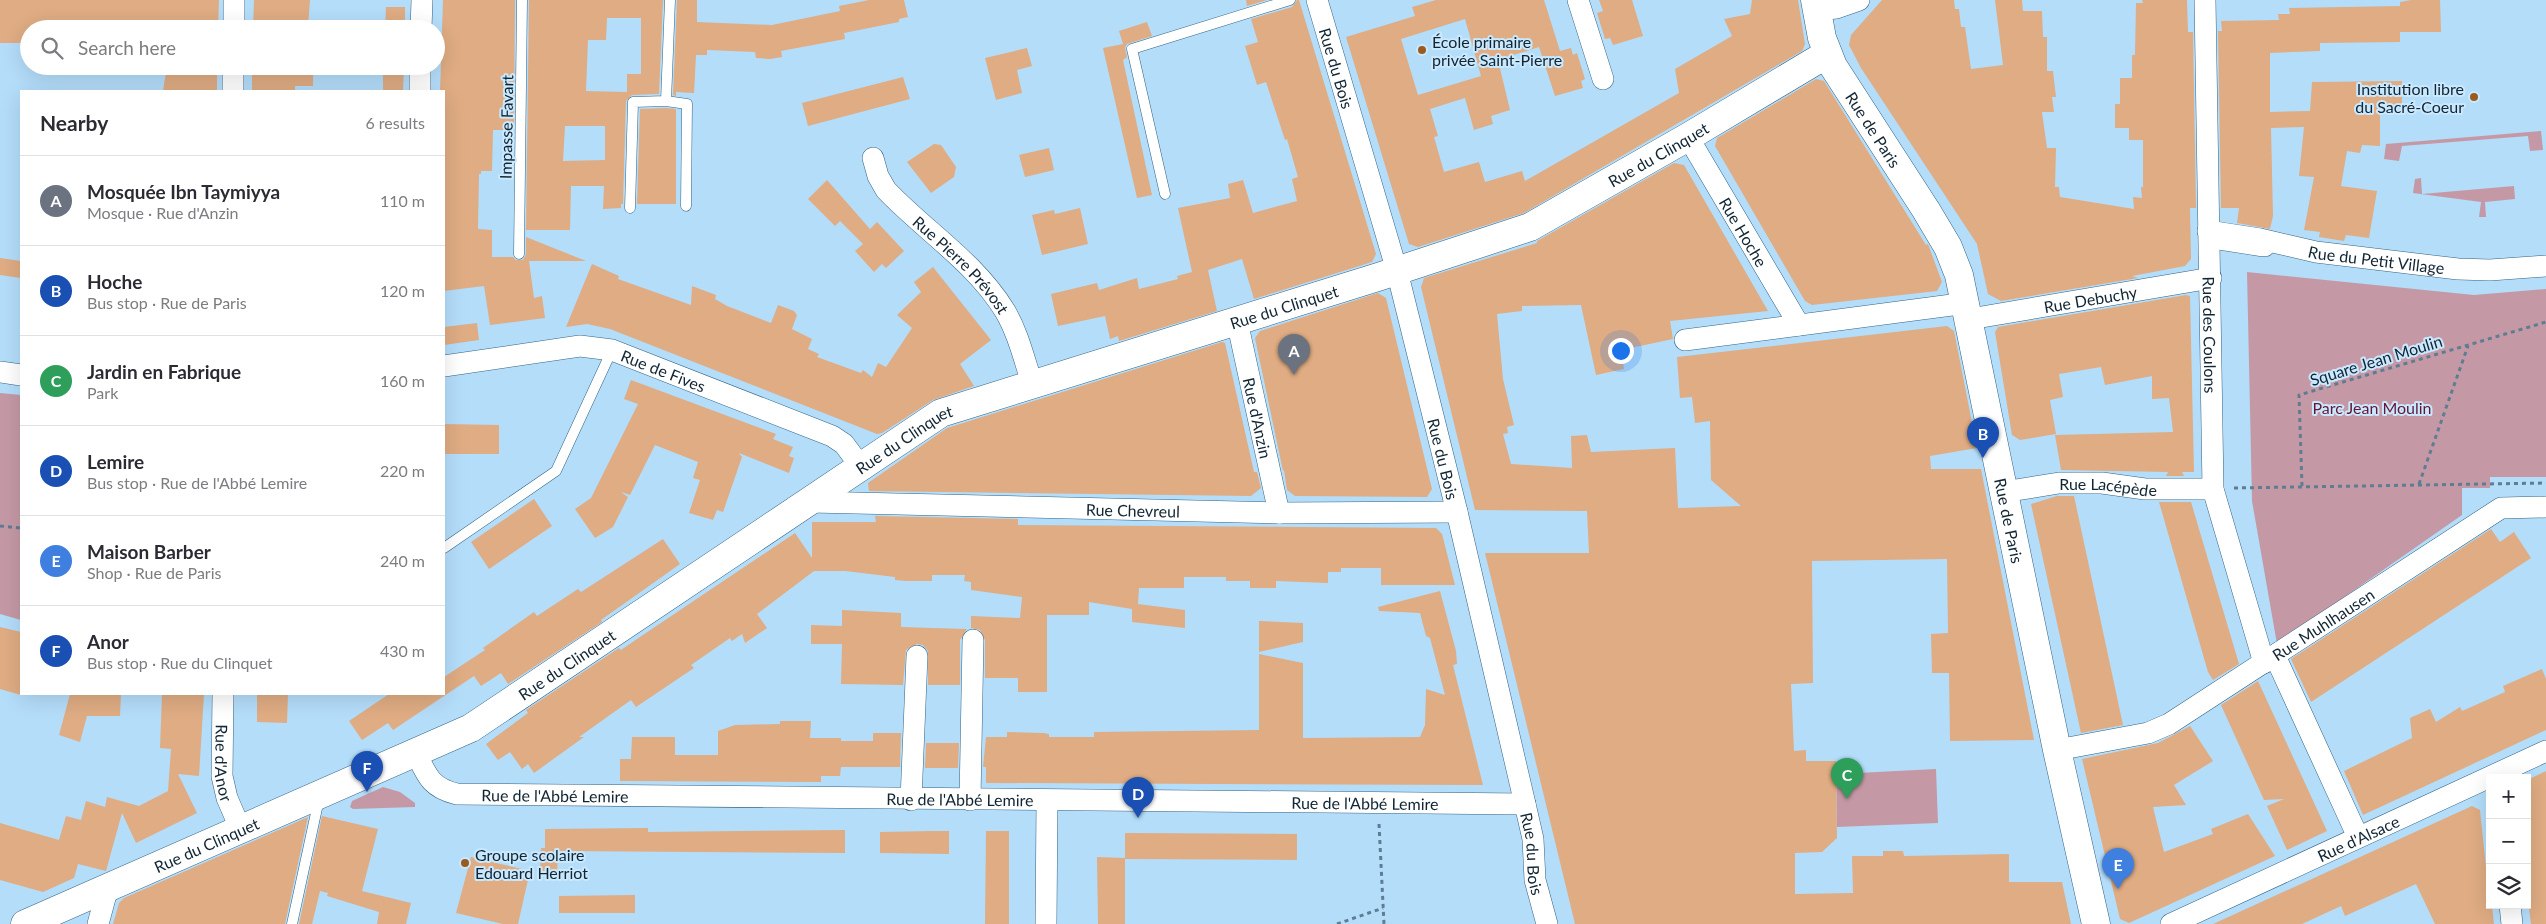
<!DOCTYPE html>
<meta charset="utf-8">
<style>
:root{--surface:#fff;--page:#f2f2f3;--text:#2b2b33;--muted:#7c7c81;--line:#e1e1e2;--accent:#0f766e}
body{margin:0;font-family:Lato,sans-serif;background:var(--page);color:var(--text)}
.controls{position:absolute;right:15px;bottom:15px;display:grid;overflow:hidden;border-radius:0px;box-shadow:0 5px 20px #0002}
.controls button{width:45px;height:45px;display:grid;place-items:center;padding:0;border:0;border-bottom:1px solid var(--line);background:var(--surface);color:var(--text);font:25px sans-serif}
.you{position:absolute;left:1620px;top:350px;width:18px;height:18px;margin:-12px;border:4px solid #fff;border-radius:50%;background:#1a73e8;box-shadow:0 0 0 8px #1a73e833}
.badge{display:grid;place-items:center;width:32px;height:32px;border-radius:50%;background:var(--accent);color:#fff;font-size:16px;font-weight:700}
.pin{position:absolute;translate:-50% -41px;filter:drop-shadow(0 1px 2px #0008)}
.pin::after{content:'';position:absolute;top:26px;width:18px;height:15px;background:inherit;clip-path:polygon(0 0,100% 0,50% 100%)}
.list{margin:0;padding:0;list-style:none}
h2{display:flex;justify-content:space-between;align-items:center;height:65px;margin:0;padding:0 20px;font-size:21px}
h2 small{font-size:16px;font-weight:400;color:var(--muted)}
.list li{display:grid;grid-template-columns:32px 1fr auto;gap:15px;align-items:center;box-sizing:border-box;height:90px;padding:0 20px;border-top:1px solid var(--line)}
.list b{display:block;font-size:19px;white-space:nowrap}
.list p{margin:0;font-size:16px;white-space:nowrap;color:var(--muted)}
.list em{font-size:16px;font-style:normal;color:var(--muted)}
.icon{flex:none;width:28px;height:28px;fill:none;stroke:currentColor;stroke-width:2;stroke-linecap:round;stroke-linejoin:round}
.map{position:relative;flex:none;width:2546px;height:924px;overflow:hidden}
.search{position:absolute;background:var(--surface);box-shadow:0 5px 20px #0002;left:20px;top:20px;width:425px;height:55px;display:flex;align-items:center;gap:12px;box-sizing:border-box;padding:0 18px;border-radius:28px;color:var(--muted);font-size:19px}
.panel{position:absolute;background:var(--surface);box-shadow:0 5px 20px #0002;left:20px;top:90px;width:425px;height:605px;border-radius:0px}
.map>svg:first-child{display:block}
.green{fill:#c499a5}
.building{fill:#dfac83;fill-rule:evenodd}
.lines{fill:none;stroke-linecap:round;stroke-linejoin:round}
.lane-casing{stroke:#336383;stroke-width:11}
.street-casing{stroke:#336383;stroke-width:22}
.secondary-casing{stroke:#336383;stroke-width:29}
.path{stroke:#5f7d92;stroke-width:3;stroke-dasharray:4 4;stroke-linecap:butt}
.lane{stroke:#fff;stroke-width:10}
.street{stroke:#fff;stroke-width:21}
.secondary{stroke:#fff;stroke-width:28}
.poi-dot{fill:#995b20;stroke:#cae9ff;stroke-width:2}
.labels{text-anchor:middle;dominant-baseline:central;stroke-width:4;stroke-linejoin:round;paint-order:stroke}
.poi-label{font-size:16px;fill:#112533;stroke:#cae9ff;text-anchor:start}
.street-label{font-size:16px;fill:#112533;stroke:#cae9ff}
.park-label{font-size:16px;fill:#631736;stroke:#cae9ff}
</style>
<div class="map">
<svg width="2546" height="924" viewBox="0 0 2546 924">
<rect width="100%" height="100%" fill="#b4ddfa"/>
<path class="green" d="M2541,131L2543,150L2530,151L2528,136L2402,146L2399,161L2384,159L2386,144Z
M2421,178L2422,194L2514,186L2515,199L2485,202L2486,217H2479L2481,202L2413,193L2415,179Z
M2247,272L2474,295L2546,289V477H2490V488H2462V515L2277,644L2252,501Z
M0,393L21,395V620L0,614Z
M1857,761V773L1936,769L1938,823L1837,827L1836,764Z
M383,787L400,792L415,803V807L353,809L350,807L352,801Z"/>
<path class="building" d="M0,0H219L218,29H29V43H0Z
M254,0H310L308,27L253,29Z
M443,0H515L514,130H493L492,171H481V174H479L478,229L492,230V257H513L516,260H523L526,254V237L586,261H529L534,298L542,296L545,318L490,325L484,286L444,291V91H440Z
M529,0H663L659,94L632,95L626,101L623,204H621V208L603,209L604,186H571L570,230H526ZM607,18H641V74H627V92L586,91L588,40H606ZM565,126H605V160L563,161Z
M677,0H697V22L772,25L840,11L839,6L869,0H904L908,17L899,19V22L844,33L845,39L781,51L782,57L770,59L756,58L755,52L707,50V55H696L694,93L676,92V96L673,95Z
M1246,0H1267L1247,6Z
M1297,0H1299L1376,254L1372,262L1254,299L1242,259L1208,270L1217,311L1119,341L1118,336L1110,339L1105,316L1058,326L1051,294L1097,283L1099,290L1137,278L1139,289L1178,279L1177,276L1192,272L1178,208L1230,198L1228,184L1243,180L1253,213L1297,201L1292,179L1298,177L1287,139L1285,140L1266,82L1257,85L1245,46L1258,42L1251,19L1292,7Z
M1436,0H1544L1560,51L1571,48L1573,55L1577,53L1585,79L1581,81L1583,88L1555,96L1539,47L1498,60L1510,110L1491,116L1493,124L1474,130L1465,98L1430,109L1438,136L1434,137L1444,172L1479,162L1485,182L1522,171L1525,181L1679,93L1675,69L1732,36L1724,19L1750,14L1752,0H1798L1805,44L1802,51L1524,213L1418,247L1409,244L1346,37L1415,16L1412,7ZM1465,19L1481,76L1418,95L1401,39Z
M1599,0H1632L1643,36L1613,45L1610,38L1605,39L1597,13L1603,11Z
M1882,0H1954L1955,9H1959L1961,27H1965L1971,69L2003,65L1995,0H2022L2023,11H2042L2043,37H2047V71H2053L2056,97H2052L2054,112H2042L2047,148H2056L2055,187H2059L2060,197L2134,209L2133,197L2142,198L2141,187H2143V140H2129V128H2115V104H2120V78H2132V55H2135L2136,3H2143L2142,0H2187L2188,32H2193L2196,208H2190L2191,259L2185,266L2132,276L2138,278L2001,301L1988,294L1977,244L1861,68L1849,45L1851,35Z
M2411,0H2440L2441,32H2400V42L2320,43V51L2270,53V112L2310,111L2312,82L2402,81V108H2380V146L2362,145L2360,153L2347,151L2341,186L2377,191L2369,238L2346,235L2344,241L2319,237L2320,232L2304,230L2314,177L2299,176L2304,127L2271,128L2273,216L2270,229L2237,223L2239,208H2221L2218,31H2222L2221,21L2279,20L2278,14H2290L2289,8L2400,6V2Z
M386,7H405V29H385Z
M1147,22L1152,36L1127,44L1125,48L1127,57L1123,60L1152,195L1137,198L1103,48L1123,44L1119,31Z
M1027,48L1032,66L1017,70L1022,93L996,100L985,58Z
M167,66H217V91H163Z
M252,66H297V70H313V86H295V91H252Z
M383,66H404L403,91H383Z
M903,77L910,99L808,126L802,103Z
M1816,79L1824,81L1926,245L1928,244L1942,282L1937,291L1812,305L1805,301L1715,146L1717,138Z
M666,108L676,109V204H637L640,109Z
M934,144L941,145L956,167L954,177L931,193L907,162Z
M1049,148L1054,170L1025,177L1019,155Z
M1674,163L1684,165L1768,311L1670,321L1673,339L1621,350L1624,369L1596,375L1581,305L1522,306V311L1497,314L1503,379L1514,425L1507,427L1508,433L1503,434L1511,464L1572,468L1571,436L1587,435L1591,452L1675,448L1678,508L1741,506L1711,480L1710,421L1695,423L1692,397L1680,398L1677,357L1947,326L1954,331L1977,448L1930,456L1931,469H1981L2034,740L1950,741L1949,673H1932L1931,634L1948,633L1947,559L1812,561L1813,683L1791,684L1794,751L1806,750V761H1836L1837,838L1822,852L1795,853V894L1853,893L1852,856H1883V851H1903L1904,856L2009,854V882H2062L2071,924H1575L1485,553H1589L1587,511L1475,510L1421,287L1424,278L1537,243V241Z
M827,180L870,229L877,222L904,251L886,268L882,264L874,272L855,251L863,244L840,221L835,226L808,199Z
M1080,208L1088,244L1042,255L1032,215L1054,210L1055,214Z
M0,258L21,261V278L0,275Z
M592,264L619,276L618,279L691,305L692,286L716,295L715,299L727,306L771,323L778,305L794,311L797,315L792,329L812,339L808,349L819,354L817,357L861,373L863,370L872,377L878,363L886,367L912,328L897,315L921,292L914,282L933,267L991,340L960,364L974,386L933,400L882,433L877,434L610,329L587,324L566,327Z
M1378,293L1386,298L1432,489L1427,497L1295,496L1287,490L1284,470L1283,471L1255,338L1260,331Z
M2186,295L2190,296L2194,472H2182L2184,476H2166L2168,472L2061,470L2055,435L2173,432L2169,398L2152,399V376L2105,385L2101,367L2059,374L2063,397L2050,400L2056,434L2020,440L2012,435L1995,332L1998,327Z
M477,323L479,340L444,345V327Z
M1222,342L1225,343L1254,472H1257L1261,488L1251,496L869,491L868,483L947,428Z
M631,380L776,434L773,439L793,447L789,456L794,458L789,473L739,453L742,457L723,512L717,510L713,520L689,513L700,480L693,478L698,462L655,445L630,495L621,492L628,497L613,527L595,538L575,509L591,498L638,404L624,399Z
M444,424L499,425V454H444Z
M2057,496H2074L2123,725L2081,733L2031,504Z
M534,499L552,526L489,569L471,542Z
M2159,502H2191L2239,664L2213,680L2208,672Z
M875,516L1018,519V525L1436,528L1442,534L1455,585H1381V568H1341V572H1328V583L1276,581V588H1250V581H1226V577H1184V588H1139L1138,604L1185,610V628L1132,622V609L1089,602V615H1047V692H1018V678H985V640L980,630L971,628V616L1020,618L1022,597L971,590V582L964,581L965,575H932V581H906L895,580V577L845,571H814L757,614L767,628L745,643L742,634L732,641L730,638L691,665L694,668L636,707L631,700L579,737H584L534,773L528,764L522,769L510,752L498,760L486,744L528,713L526,710L619,648L621,650L637,639L795,533L812,558V522H876Z
M2491,529L2500,542L2514,532L2531,558L2311,702L2291,659Z
M663,539L680,564L601,620L602,622L508,684L501,673L481,686L474,676L393,730L388,723L362,740L349,721L389,694H444V677L485,650L483,648L534,612L537,616L578,589L581,592Z
M1440,591L1456,651L1457,664L1453,665L1483,785L986,783V767H983L986,737H1007V732L1043,733L1049,734V737H1094V732L1259,730V654L1303,663V738L1420,737L1425,725L1426,689L1445,695L1430,638L1426,636L1420,613L1379,611L1378,607Z
M842,610L901,613V627L967,629L960,640V685H928V651L923,645L917,644L906,650L903,685L841,684L842,644H811V625L842,626Z
M1259,621L1303,623V642L1259,652Z
M0,627L21,632V695L0,689Z
M2542,669L2546,679V730L2363,815L2344,771L2412,738L2410,718L2430,709L2436,722L2460,707L2462,711L2505,692L2503,686Z
M2258,681L2327,831L2287,850L2267,806L2284,799L2264,800L2221,705Z
M70,694H121L120,716H87L80,742L59,735Z
M162,694H204L199,776L178,774L197,813L136,843L122,813L106,871L78,864L74,878L43,892L0,880V823L59,840L66,816L81,820L86,801L105,807L107,797L139,806L168,791L171,749L160,748Z
M257,694H288L287,723L257,722Z
M780,721H811L810,738H841V741H873V733H901L900,767H841L840,776H821V782L620,781V759H631L632,737H675V755H718V731L735,725L780,724Z
M2190,726L2213,761L2174,785L2186,805L2153,807L2164,852L2213,834L2211,829L2248,814L2275,856L2129,923L2120,919L2082,759L2158,743Z
M926,743H959L958,768H925Z
M2546,771V924H2531L2527,894V780Z
M2472,806L2480,810L2490,906H2492L2494,924H2435L2416,884L2345,916L2341,906L2302,924H2213Z
M322,816L378,829L362,891L411,903L406,924H377L379,912L327,896L328,893L320,891L312,924H299Z
M308,817L285,924H113L119,903L124,898Z
M648,828V832L845,830V853L558,851L557,874H540L541,848H545V829Z
M933,831H949V854L880,853V832Z
M986,831H1009V924H985Z
M1125,833L1297,834V860L1125,859Z
M471,857L530,871L518,924H503L456,913Z
M1097,857L1125,858V924H1098Z
M635,895V913H559V896Z"/>
<g class="lines">
<g class="lane-casing">
<path id="lane" d="M670,0L666,101L687,104L686,206
M1165,194L1132,49L1290,0
M630,208L633,102L666,101
M2209,243L2260,251H2267L2274,244
M519,254L522,0
M444,548L556,471L612,350
M292,924L319,799"/>
</g>
<g class="street-casing">
<g id="street">
<path id="s1" d="M1317,0L1397,271L1457,512L1525,804L1533,839L1535,880L1547,924"/>
<path d="M1578,0L1603,79"/>
<path id="s2" d="M2205,0L2213,489L2264,663"/>
<path d="M1817,10L1836,8L1859,0"/>
<path d="M234,29V0"/>
<path d="M421,29L422,0"/>
<path d="M233,91V66"/>
<path d="M420,91V66"/>
<path id="s3" d="M1688,137L1799,325"/>
<path id="s4" d="M873,158L878,176L886,190C925,231 975,262 1005,311C1018,333 1024,359 1032,383"/>
<path id="s5" d="M2208,231L2260,239L2316,252L2458,269L2490,270L2546,266"/>
<path id="s6" d="M1970,319L2211,278"/>
<path id="s7" d="M1237,321L1279,513"/>
<path d="M1685,340L1967,303"/>
<path id="s8" d="M444,366L580,346L612,350L832,436L844,444L861,467"/>
<path d="M0,372L21,375"/>
<path id="s9" d="M2003,492L2059,483H2102L2145,489H2213"/>
<path id="s10" d="M811,502L1279,513L1457,512"/>
<path d="M2275,656L2358,837"/>
<path id="s11" d="M223,694L222,776L227,798L240,828"/>
<path id="s12" d="M2057,750L2148,733L2169,724L2501,508L2546,507"/>
<path id="s13" d="M416,753C427,776 431,788 457,794L1525,804"/>
<path d="M911,800L917,656"/>
<path d="M970,800L973,640"/>
<path d="M2510,905L2512,924"/>
<path d="M98,924L108,887"/>
<path d="M1046,924L1047,801"/>
<path id="s14" d="M2171,924L2546,751"/>
</g>
</g>
<g class="secondary-casing">
<g id="secondary">
<path id="s15" d="M1815,0L1822,38L1833,66L1926,210L1948,247L1959,275L2057,750L2096,924"/>
<path id="s16" d="M25,924L471,728L941,413L1378,277L1530,227L1688,137L1827,54"/>
</g>
</g>
<path class="path" d="M2419,484L2468,346
M2302,486L2299,395L2546,322
M2234,488L2546,483
M0,526L21,528
M1379,824L1384,924
M1337,924L1383,908"/>
<use href="#lane" class="lane"/>
<use href="#street" class="street"/>
<use href="#secondary" class="secondary"/>
</g>
<g class="poi-dot">
<circle cx="1422" cy="50" r="5"/>
<circle cx="2474" cy="97" r="5"/>
<circle cx="465" cy="863" r="5"/>
</g>
<g class="labels">
<g class="poi-label">
<text x="1432" y="41">École primaire<tspan x="1432" dy="18">privée Saint-Pierre</tspan></text>
<text x="2464" y="88" text-anchor="end">Institution libre<tspan x="2464" dy="18">du Sacré-Coeur</tspan></text>
<text x="475" y="854">Groupe scolaire<tspan x="475" dy="18">Edouard Herriot</tspan></text>
</g>
<g class="street-label">
<text stroke="none"><textPath href="#s1" startOffset="71">Rue du Bois</textPath></text>
<text transform="translate(506 127) rotate(-89)">Impasse Favart</text>
<text stroke="none"><textPath href="#s15" startOffset="144">Rue de Paris</textPath></text>
<text stroke="none"><textPath href="#s16" startOffset="1818">Rue du Clinquet</textPath></text>
<text stroke="none"><textPath href="#s3" startOffset="110">Rue Hoche</textPath></text>
<text stroke="none"><textPath href="#s5" startOffset="171">Rue du Petit Village</textPath></text>
<text stroke="none"><textPath href="#s4" startOffset="141">Rue Pierre Prévost</textPath></text>
<text stroke="none"><textPath href="#s6" startOffset="122">Rue Debuchy</textPath></text>
<text stroke="none"><textPath href="#s16" startOffset="1412">Rue du Clinquet</textPath></text>
<text stroke="none"><textPath href="#s2" startOffset="335">Rue des Coulons</textPath></text>
<text transform="translate(2376 360) rotate(-17)">Square Jean Moulin</text>
<text stroke="none"><textPath href="#s8" startOffset="225">Rue de Fives</textPath></text>
<text stroke="none"><textPath href="#s7" startOffset="99">Rue d'Anzin</textPath></text>
<text stroke="none"><textPath href="#s16" startOffset="1008">Rue du Clinquet</textPath></text>
<text stroke="none"><textPath href="#s1" startOffset="476">Rue du Bois</textPath></text>
<text stroke="none"><textPath href="#s9" startOffset="106">Rue Lacépède</textPath></text>
<text stroke="none"><textPath href="#s10" startOffset="322">Rue Chevreul</textPath></text>
<text stroke="none"><textPath href="#s15" startOffset="564">Rue de Paris</textPath></text>
<text stroke="none"><textPath href="#s12" startOffset="299">Rue Muhlhausen</textPath></text>
<text stroke="none"><textPath href="#s16" startOffset="602">Rue du Clinquet</textPath></text>
<text stroke="none"><textPath href="#s11" startOffset="69">Rue d'Anor</textPath></text>
<text stroke="none"><textPath href="#s13" startOffset="159">Rue de l'Abbé Lemire</textPath></text>
<text stroke="none"><textPath href="#s13" startOffset="564">Rue de l'Abbé Lemire</textPath></text>
<text stroke="none"><textPath href="#s13" startOffset="969">Rue de l'Abbé Lemire</textPath></text>
<text stroke="none"><textPath href="#s14" startOffset="206">Rue d'Alsace</textPath></text>
<text stroke="none"><textPath href="#s16" startOffset="198">Rue du Clinquet</textPath></text>
<text stroke="none"><textPath href="#s1" startOffset="881">Rue du Bois</textPath></text>
</g>
<g class="park-label">
<text x="2372" y="407">Parc Jean Moulin</text>
</g>
</g>
</svg>
<div class="controls">
<button>+</button>
<button>−</button>
<button><svg class="icon" aria-label="layers" viewBox="0 0 24 24"><path d="M12 4l9 5-9 5-9-5zM3 14l9 5 9-5"/></svg></button>
</div>
<div class="you"></div>
<div class="pin badge" style="left:1294px;top:375px;background:#6b7280">A</div>
<div class="pin badge" style="left:1983px;top:458px;background:#1a4fb4">B</div>
<div class="pin badge" style="left:1847px;top:799px;background:#2e9e5b">C</div>
<div class="pin badge" style="left:1138px;top:818px;background:#1a4fb4">D</div>
<div class="pin badge" style="left:2118px;top:889px;background:#3f7fe0">E</div>
<div class="pin badge" style="left:367px;top:792px;background:#1a4fb4">F</div>
<div class="search"><svg class="icon" aria-label="search" viewBox="0 0 24 24"><circle cx="10" cy="10" r="6"/><path d="M15 15l6 6"/></svg>Search here</div>
<section class="panel">
<h2>Nearby<small>6 results</small></h2>
<ul class="list">
<li><span class="badge" style="background:#6b7280">A</span><div><b>Mosquée Ibn Taymiyya</b><p>Mosque · Rue d'Anzin</p></div><em>110 m</em></li>
<li><span class="badge" style="background:#1a4fb4">B</span><div><b>Hoche</b><p>Bus stop · Rue de Paris</p></div><em>120 m</em></li>
<li><span class="badge" style="background:#2e9e5b">C</span><div><b>Jardin en Fabrique</b><p>Park</p></div><em>160 m</em></li>
<li><span class="badge" style="background:#1a4fb4">D</span><div><b>Lemire</b><p>Bus stop · Rue de l'Abbé Lemire</p></div><em>220 m</em></li>
<li><span class="badge" style="background:#3f7fe0">E</span><div><b>Maison Barber</b><p>Shop · Rue de Paris</p></div><em>240 m</em></li>
<li><span class="badge" style="background:#1a4fb4">F</span><div><b>Anor</b><p>Bus stop · Rue du Clinquet</p></div><em>430 m</em></li>
</ul>
</section>
</div>
